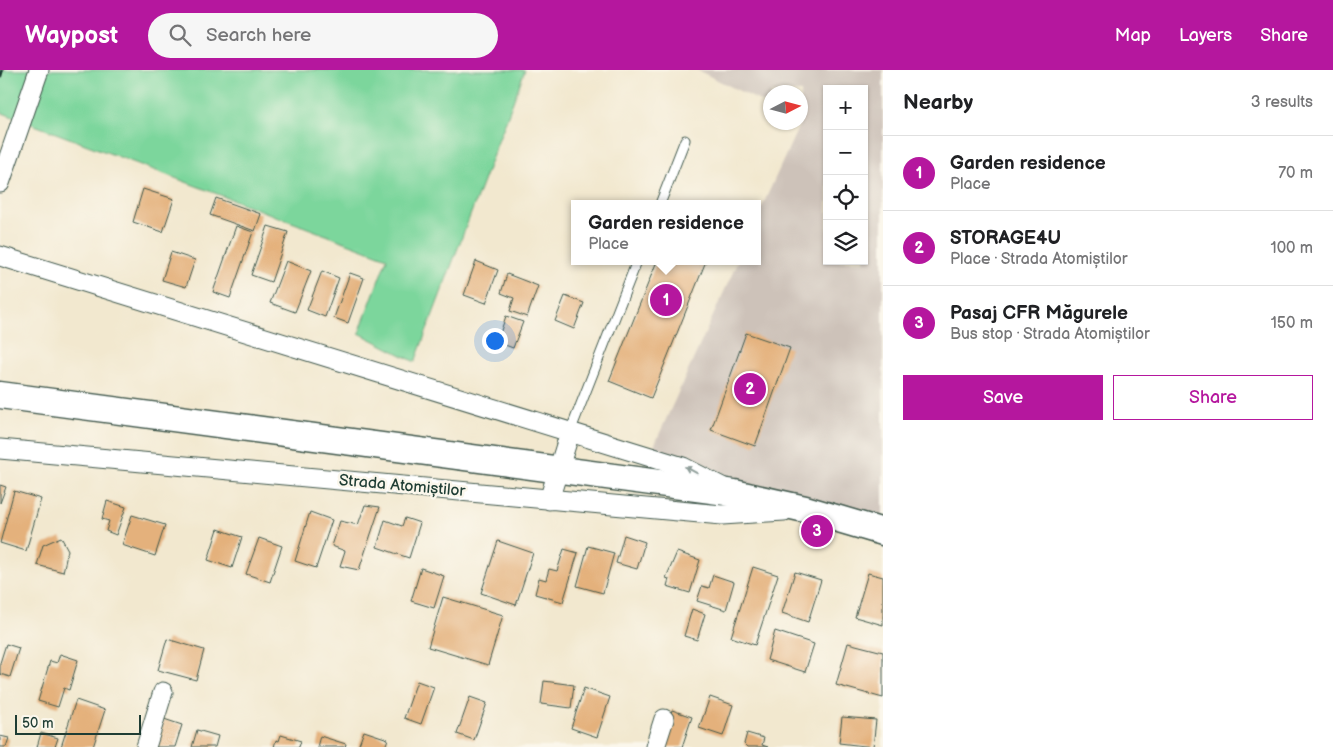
<!DOCTYPE html>
<meta charset="utf-8">
<style>
:root{--surface:#fff;--page:#f6f6f6;--text:#202124;--muted:#757577;--line:#e0e0e0;--accent:#b5179e}
body{margin:0;font-family:"Balsamiq Sans",sans-serif;background:var(--page);color:var(--text)}
.controls{position:absolute;right:15px;top:15px;display:grid;overflow:hidden;border-radius:0px;box-shadow:0 1px 4px #0004}
.controls button{width:45px;height:45px;display:grid;place-items:center;padding:0;border:0;border-bottom:1px solid var(--line);background:var(--surface);color:var(--text);font:25px sans-serif}
.compass{position:absolute;left:763px;top:15px;width:45px;height:45px;border-radius:50%;background:var(--surface);box-shadow:0 1px 4px #0004;rotate:84deg}
.scale{position:absolute;left:15px;bottom:12px;width:126px;box-sizing:border-box;padding-left:5px;border:2px solid #1f3d34;border-top:0;font-size:14px;line-height:18px;white-space:nowrap;color:#1f3d34;-webkit-text-stroke:4px #fbf7ec;paint-order:stroke}
.you{position:absolute;left:494px;top:270px;width:18px;height:18px;margin:-12px;border:4px solid #fff;border-radius:50%;background:#1a73e8;box-shadow:0 0 0 8px #1a73e833}
.badge{display:grid;place-items:center;width:32px;height:32px;border-radius:50%;background:var(--accent);color:#fff;font-size:16px;font-weight:700}
.pin{position:absolute;translate:-50% -50%;border:2px solid #fff;box-shadow:0 1px 5px #0006}
.popup{position:absolute;left:571px;top:130px;width:190px;height:65px;box-sizing:border-box;display:grid;place-content:center;border-radius:0px;background:var(--surface);filter:drop-shadow(0 1px 4px #0005);font-size:16px;white-space:nowrap;color:var(--muted)}
.popup b{font-size:19px;color:var(--text)}
.popup::after{content:'';position:absolute;left:50%;top:100%;margin-left:-10px;border:10px solid transparent;border-top-color:var(--surface)}
.list{margin:0;padding:0;list-style:none}
h2{display:flex;justify-content:space-between;align-items:center;height:65px;margin:0;padding:0 20px;font-size:21px}
h2 small{font-size:16px;font-weight:400;color:var(--muted)}
.list li{display:grid;grid-template-columns:32px 1fr auto;gap:15px;align-items:center;box-sizing:border-box;height:75px;padding:0 20px;border-top:1px solid var(--line)}
.list b{display:block;font-size:19px;white-space:nowrap}
.list p{margin:0;font-size:16px;white-space:nowrap;color:var(--muted)}
.list em{font-size:16px;font-style:normal;color:var(--muted)}
.actions{display:flex;gap:10px;padding:15px 20px}
.actions a{flex:1;padding:11px 0;border:1px solid var(--accent);border-radius:0px;text-align:center;font-size:18px;color:var(--accent)}
.actions .main{background:var(--accent);color:#fff}
.icon{flex:none;width:28px;height:28px;fill:none;stroke:currentColor;stroke-width:2;stroke-linecap:round;stroke-linejoin:round}
.map{position:relative;flex:none;width:883px;height:677px;overflow:hidden}
header{display:flex;align-items:center;gap:30px;box-sizing:border-box;height:70px;padding:0 25px;background:var(--accent);color:#fff}
header strong{font-size:24px}
nav{display:flex;gap:28px;margin-inline-start:auto;font-size:18px}
.search{width:350px;height:45px;background:var(--page);display:flex;align-items:center;gap:12px;box-sizing:border-box;padding:0 18px;border-radius:28px;color:var(--muted);font-size:19px}
main{display:flex}
aside{flex:1;background:var(--surface)}
.map>svg:first-child{display:block}
.industrial{fill:#cdc2b9;fill-rule:evenodd}
.green{fill:#7cd69c;stroke:#4e8a68}
.building{fill:#e4b17c}
.lines{fill:none;stroke-linecap:round;stroke-linejoin:round}
.lane-casing{stroke:#3f574b;stroke-width:11}
.street-casing{stroke:#3f574b;stroke-width:21}
.secondary-casing{stroke:#3f574b;stroke-width:29}
.lane{stroke:#fff;stroke-width:9}
.street{stroke:#fff;stroke-width:19}
.secondary{stroke:#fff;stroke-width:26}
.rail{stroke:#1f3d34;stroke-width:4;stroke-dasharray:8 4;stroke-linecap:butt}
.oneway{fill:#8f9e9a}
.labels{text-anchor:middle;dominant-baseline:central;stroke-width:5;stroke-linejoin:round;paint-order:stroke}
.street-label{font-size:16px;fill:#1f3d34;stroke:#fbf7ec}
</style>
<header>
<strong>Waypost</strong>
<div class="search"><svg class="icon" aria-label="search" viewBox="0 0 24 24"><circle cx="10" cy="10" r="6"/><path d="M15 15l6 6"/></svg>Search here</div>
<nav><a>Map</a><a>Layers</a><a>Share</a></nav>
</header>
<main>
<div class="map">
<svg width="883" height="677" viewBox="0 0 883 677">
<rect width="100%" height="100%" fill="#fbf7ec"/>
<filter id="ink" filterUnits="userSpaceOnUse"><feTurbulence type="fractalNoise" baseFrequency=".02" numOctaves="2"/><feDisplacementMap in="SourceGraphic" scale="10" xChannelSelector="R" yChannelSelector="G"/><feConvolveMatrix kernelMatrix="1 2 1 2 8 2 1 2 1" color-interpolation-filters="sRGB"/></filter>
<filter id="wash" filterUnits="userSpaceOnUse"><feTurbulence type="fractalNoise" baseFrequency=".0096" numOctaves="4" result="noise"/><feDisplacementMap in="SourceGraphic" scale="20" xChannelSelector="R" yChannelSelector="G"/><feGaussianBlur stdDeviation="1.12" result="paint"/><feColorMatrix in="noise" values="0 0 0 0 0 0 0 0 0 0 0 0 0 0 0 0 0 1.4 0 .05"/><feComposite in="paint" operator="in"/></filter>
<g filter="url(#wash)">
<rect width="100%" height="100%" fill="#f2e8cf"/>
<path class="industrial" d="M697,0H883V471L653,378L738,191H757V148L801,51V22H771L770,36ZM827,19H864V191H827Z"/>
<path class="green" d="M0,0H525L415,292L359,263L387,188L0,42Z"/>
<g id="blocks">
<path class="building" d="M143,119L174,129L163,162L133,152Z
M216,128L261,144L255,161L210,145Z
M236,156L253,162L230,228L213,222Z
M268,156L288,162L271,212L251,205Z
M171,182L195,190L186,217L162,210Z
M286,191L311,201L295,242L270,233Z
M476,191L498,200L486,233L464,225Z
M657,191H706L651,328L609,311Z
M322,201L339,208L325,247L307,240Z
M350,203L364,208L348,253L334,248Z
M507,204L538,216L527,247L510,241L514,228L501,223Z
M565,226L584,233L574,259L555,251Z
M506,246L523,252L513,278L497,272Z
M746,263L790,278L755,376L711,360Z
M0,415L6,417L0,433Z
M14,421L41,429L26,481L0,473Z
M107,431L126,437L116,465L106,461L109,451L102,449Z
M365,435L380,437L359,500L340,496L345,481L332,476L340,451L358,455Z
M310,442L332,450L316,498L295,491Z
M132,445L165,455L155,486L122,475Z
M405,448L420,453L409,488L377,477L385,450L402,456Z
M218,459L242,467L232,498L208,490Z
M624,465L645,472L637,499L616,493Z
M61,467L68,480L63,502L37,495L43,475Z
M259,468L282,476L270,512L246,504Z
M498,471L533,483L516,535L481,523Z
M588,476L614,483L603,523L577,516Z
M564,479L578,483L563,532L535,524L539,508L546,510L549,499L557,501Z
M677,482L700,490L690,523L667,516L669,509L666,508Z
M753,497L778,505L755,575L731,567Z
M421,498L444,506L434,538L411,531Z
M795,502L821,510L808,552L782,543Z
M868,503L883,507V555L855,547Z
M713,505L734,512L726,540L697,531L702,516L709,518Z
M443,527L503,545L488,595L428,577Z
M692,539L705,544L697,570L684,566Z
M775,561L814,574L805,602L767,590Z
M167,569L204,580L196,610L158,600Z
M848,573L883,582V628L836,615Z
M6,574L19,578L10,607L0,604V593Z
M60,584L78,590L69,620L64,618L58,637L38,631L50,591L57,593Z
M417,611L434,617L421,654L404,648Z
M544,611L574,615L571,638L541,634Z
M584,618L610,627L597,667L571,658Z
M470,627L487,633L474,670L457,664Z
M710,627L733,635L723,666L699,658Z
M76,630L105,640L93,677H61Z
M672,640L692,647L682,677H659Z
M842,647L876,650L873,677L839,673Z
M164,649L182,655L175,677H155Z
M197,660L218,666L215,677H192Z
M364,661L388,669L385,677H358Z
M41,663L58,668L55,677H37Z
M747,663L764,668L762,675L768,677H747L744,674Z
M281,665L301,671L299,677H274L276,670L279,671Z
M0,666L9,668L6,677H0Z
M320,666L346,674L345,677H317Z"/>
</g>
</g>
<g filter="url(#ink)">
<use href="#blocks" fill-opacity="0" stroke="#3f574b" stroke-width="1"/>
<g class="lines">
<g class="lane-casing">
<path id="lane" d="M660,134L685,70
M570,362L637,191"/>
</g>
<g class="street-casing">
<path id="street" d="M0,113L39,0
M0,186L683,397L722,417
M0,379L722,445L784,441
M549,430L570,362
M146,677L163,622
M655,677L664,649"/>
</g>
<g class="secondary-casing">
<path id="secondary" d="M0,325L734,423L805,439L883,462"/>
</g>
<use href="#lane" class="lane"/>
<use href="#street" class="street"/>
<use href="#secondary" class="secondary"/>
<path class="rail" d="M0,7L2,0"/>
</g>
<defs><path id="oneway-solid" d="M-6-.8H1V-3.2L6.5 0L1 3.2V.8H-6Z" transform="scale(1.25)"/></defs>
<use class="oneway" href="#oneway-solid" transform="translate(691 400) rotate(-152)"/>
</g>
<g class="labels">
<g class="street-label">
<text transform="translate(402 416) rotate(5)">Strada Atomiștilor</text>
</g>
</g>
</svg>
<div class="controls">
<button>+</button>
<button>−</button>
<button><svg class="icon" aria-label="locate" viewBox="0 0 24 24"><circle cx="12" cy="12" r="6"/><path d="M12 2v4M12 18v4M2 12h4M18 12h4"/></svg></button>
<button><svg class="icon" aria-label="layers" viewBox="0 0 24 24"><path d="M12 4l9 5-9 5-9-5zM3 14l9 5 9-5"/></svg></button>
</div>
<svg class="compass" viewBox="-18 -18 36 36"><path d="M0-13l5 13h-10z" fill="#e53935"/><path d="M0 13l5-13h-10z" fill="#757577"/></svg>
<div class="scale">50 m</div>
<div class="you"></div>
<div class="pin badge" style="left:666px;top:230px">1</div>
<div class="popup"><b>Garden residence</b>Place</div>
<div class="pin badge" style="left:750px;top:319px">2</div>
<div class="pin badge" style="left:817px;top:461px">3</div>
</div>
<aside>
<h2>Nearby<small>3 results</small></h2>
<ul class="list">
<li><span class="badge">1</span><div><b>Garden residence</b><p>Place</p></div><em>70 m</em></li>
<li><span class="badge">2</span><div><b>STORAGE4U</b><p>Place · Strada Atomiștilor</p></div><em>100 m</em></li>
<li><span class="badge">3</span><div><b>Pasaj CFR Măgurele</b><p>Bus stop · Strada Atomiștilor</p></div><em>150 m</em></li>
</ul>
<div class="actions"><a class="main">Save</a><a>Share</a></div>
</aside>
</main>
